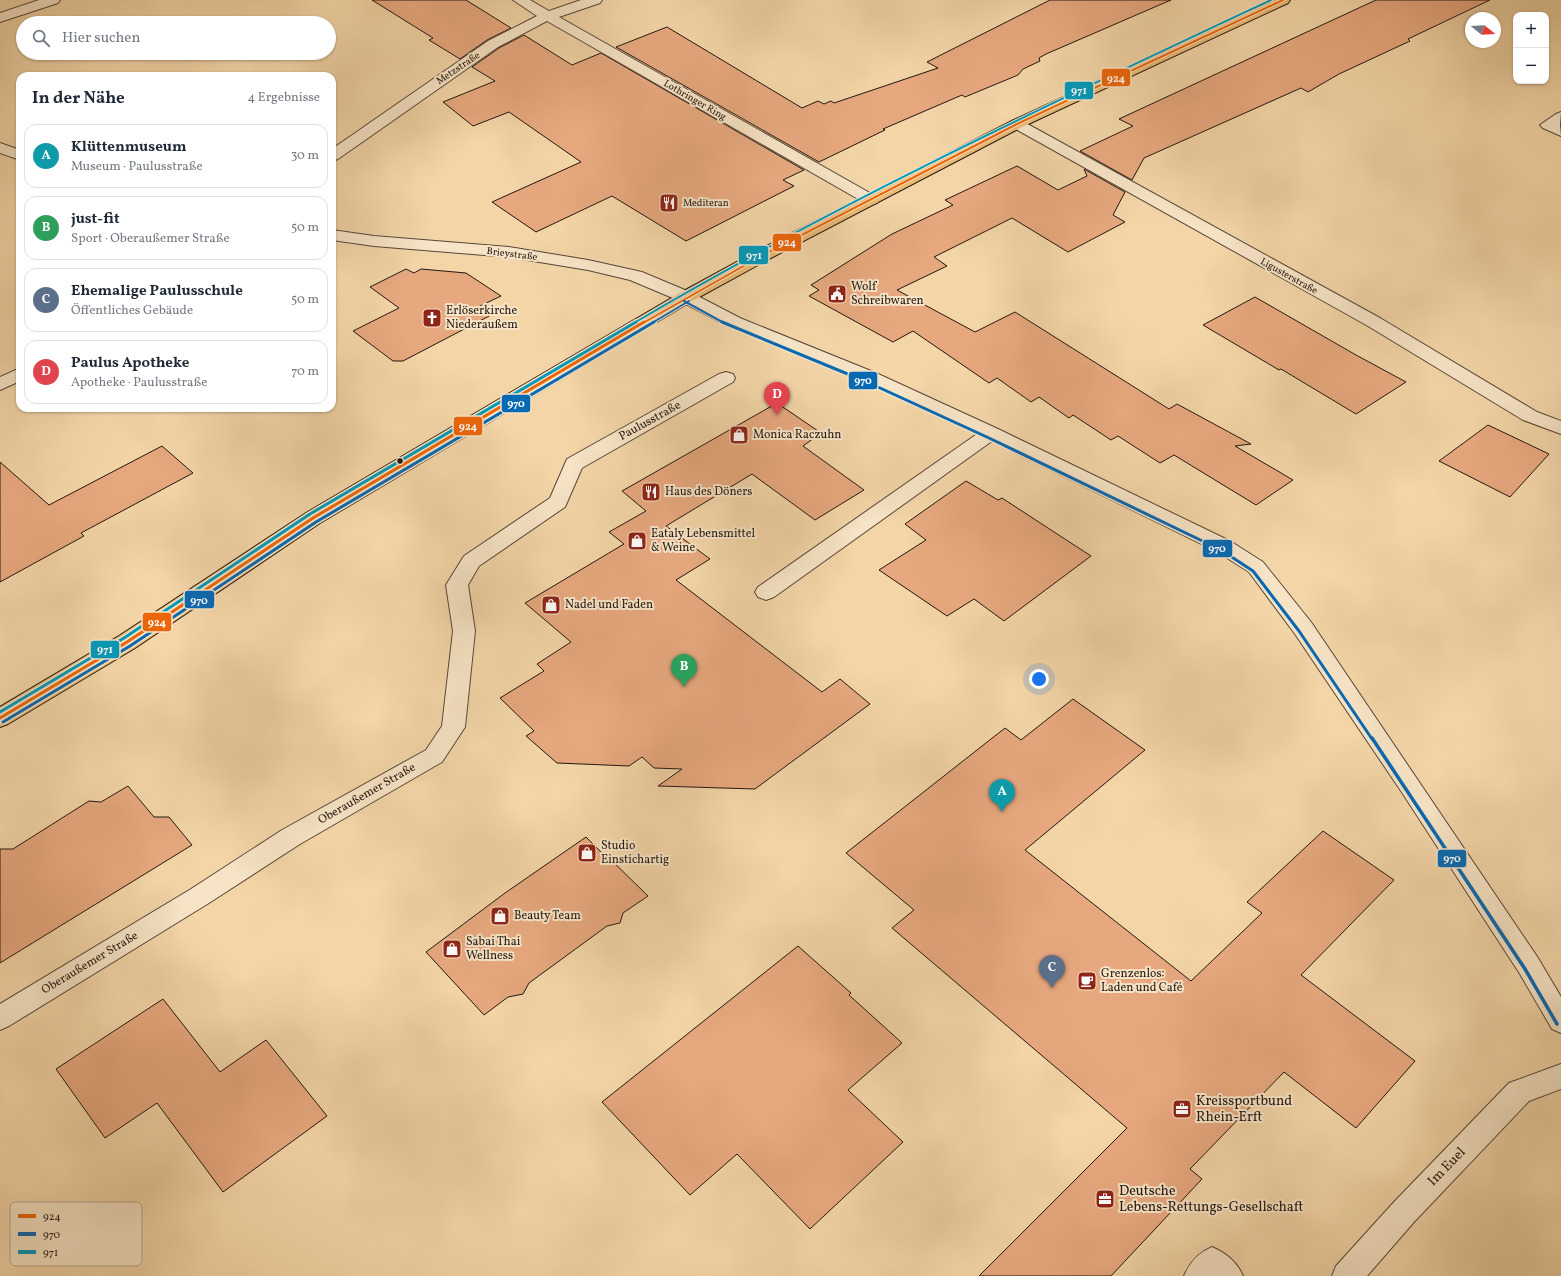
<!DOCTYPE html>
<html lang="de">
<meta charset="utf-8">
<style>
:root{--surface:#fff;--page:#f2f2f3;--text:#1f2937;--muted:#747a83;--line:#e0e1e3;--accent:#111827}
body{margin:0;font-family:Vollkorn,serif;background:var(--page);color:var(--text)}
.controls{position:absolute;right:12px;top:12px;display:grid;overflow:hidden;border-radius:8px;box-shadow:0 1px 3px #0004}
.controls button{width:36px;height:36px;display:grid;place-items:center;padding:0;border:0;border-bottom:1px solid var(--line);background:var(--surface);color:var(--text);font:20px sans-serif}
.compass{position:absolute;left:1465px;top:12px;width:36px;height:36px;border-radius:50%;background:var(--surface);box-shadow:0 1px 3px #0004;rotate:108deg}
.you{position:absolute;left:1039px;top:679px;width:14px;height:14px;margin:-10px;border:3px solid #fff;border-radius:50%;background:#1a73e8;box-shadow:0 0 0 6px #1a73e833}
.badge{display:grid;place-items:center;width:26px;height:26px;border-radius:50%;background:var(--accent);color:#fff;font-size:13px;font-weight:700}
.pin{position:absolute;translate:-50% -33px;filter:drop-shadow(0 1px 2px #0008)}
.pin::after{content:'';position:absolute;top:21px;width:14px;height:12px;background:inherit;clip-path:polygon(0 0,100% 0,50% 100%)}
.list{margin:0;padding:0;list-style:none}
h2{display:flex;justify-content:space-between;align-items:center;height:52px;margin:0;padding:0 16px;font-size:17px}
h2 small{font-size:13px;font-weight:400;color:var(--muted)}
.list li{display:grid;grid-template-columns:26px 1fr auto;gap:12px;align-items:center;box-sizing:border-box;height:64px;margin:0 8px 8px;padding:0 8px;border:1px solid var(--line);border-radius:12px}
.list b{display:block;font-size:15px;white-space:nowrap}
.list p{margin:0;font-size:13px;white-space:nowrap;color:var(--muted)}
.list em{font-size:13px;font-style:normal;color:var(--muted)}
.icon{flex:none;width:22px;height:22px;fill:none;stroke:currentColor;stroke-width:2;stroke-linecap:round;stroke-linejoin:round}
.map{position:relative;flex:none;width:1561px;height:1276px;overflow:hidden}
.search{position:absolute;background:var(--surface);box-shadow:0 1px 3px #0004;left:16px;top:16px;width:320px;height:44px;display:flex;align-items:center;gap:10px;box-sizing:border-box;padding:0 14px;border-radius:22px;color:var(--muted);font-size:15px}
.panel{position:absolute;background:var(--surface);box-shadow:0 1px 3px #0004;left:16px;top:72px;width:320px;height:340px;border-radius:12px}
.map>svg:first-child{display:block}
.building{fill:#e7a87f;stroke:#221711}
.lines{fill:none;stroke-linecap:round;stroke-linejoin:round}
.minor-casing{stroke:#564637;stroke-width:2}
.major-casing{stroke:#221711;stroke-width:2}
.minor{fill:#f7e4c6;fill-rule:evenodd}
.major{fill:#eaba74;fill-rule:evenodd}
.bus-1-far1-casing{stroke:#f7e4c6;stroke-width:4}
.bus-1-casing{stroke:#f7e4c6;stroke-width:6}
.bus-2-far2-casing{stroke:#f7e4c6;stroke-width:4}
.bus-2-far1-casing{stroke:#f7e4c6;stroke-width:6}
.bus-2-casing{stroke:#f7e4c6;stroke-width:6}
.bus-3-far1-casing{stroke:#f7e4c6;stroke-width:4}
.bus-3-casing{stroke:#f7e4c6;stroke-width:6}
.bus-1-far1{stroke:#eb660b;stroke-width:2}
.bus-1{stroke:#eb660b;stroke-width:3}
.bus-2-far2{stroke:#0869b3;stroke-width:2}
.bus-2-far1{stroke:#0869b3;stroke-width:3}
.bus-2{stroke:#0869b3;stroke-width:3.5}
.bus-3-far1{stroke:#039abb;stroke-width:2}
.bus-3{stroke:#039abb;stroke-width:3}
.bus-dot{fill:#221711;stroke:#f7e4c6;stroke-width:1.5}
.labels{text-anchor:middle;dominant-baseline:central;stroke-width:4;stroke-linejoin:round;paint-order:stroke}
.far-street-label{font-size:10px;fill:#221711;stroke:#f7e4c6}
.far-poi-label{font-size:10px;fill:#221711;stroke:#f7e4c6;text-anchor:start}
.poi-label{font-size:12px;fill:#221711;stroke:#f7e4c6;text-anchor:start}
.street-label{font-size:12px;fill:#221711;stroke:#f7e4c6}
.near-poi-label{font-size:14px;fill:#221711;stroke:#f7e4c6;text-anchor:start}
.near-street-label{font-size:14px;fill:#221711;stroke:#f7e4c6}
.key{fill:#f7e4c6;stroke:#b7a690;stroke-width:1}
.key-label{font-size:11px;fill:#221711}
.line-badge{stroke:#f7e4c6;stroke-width:1.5}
.badge-label{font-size:11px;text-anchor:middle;font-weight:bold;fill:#fff}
</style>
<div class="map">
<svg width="1561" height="1276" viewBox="0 0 1561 1276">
<rect width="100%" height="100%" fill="#f3d5a8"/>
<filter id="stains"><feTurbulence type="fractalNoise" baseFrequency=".005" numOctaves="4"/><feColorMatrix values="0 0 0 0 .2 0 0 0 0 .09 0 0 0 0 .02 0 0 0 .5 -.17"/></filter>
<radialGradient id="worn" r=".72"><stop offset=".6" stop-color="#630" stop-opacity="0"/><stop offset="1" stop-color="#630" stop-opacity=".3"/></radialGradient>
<path class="building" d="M372,0H466L511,28L487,40L460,59L429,40L433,38Z
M1050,0H1171L1046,54L1039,58L1040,61L1023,69L1018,75L965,97L962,95L883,129L885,130L819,162L616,47L667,27L802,108L818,101L824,104L831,101L834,103L938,68L927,62Z
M1376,0H1490L1408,39L1410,41L1339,74L1308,92L1301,88L1144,158L1132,180L1080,151L1133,126L1119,119Z
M524,35L572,65L601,53L804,170L783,180L794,186L686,241L612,196L536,232L492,202L581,162L509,112L473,126L443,102L495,81L472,67L499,48Z
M1017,166L1058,190L1087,176L1084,169L1125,192L1113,215L1125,222L1068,252L1012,218L934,257L947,266L897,290L975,332L1015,312L1169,409L1177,404L1251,444L1235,446L1293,480L1256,505L1174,455L1160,463L1118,436L1111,440L1073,415L1069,418L1039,397L1031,402L997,378L989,383L913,331L893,342L809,296L819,290L811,285L892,234L953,205L945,200Z
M406,269L414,273L421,269L466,273L501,296L480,306L493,314L403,361H393L353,331L399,308L370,287Z
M1255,297L1356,355L1406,382L1356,414L1281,369L1279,370L1203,325Z
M777,403L821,433L803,446L864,490L815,520L752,474L666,526L710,559L676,580L822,692L840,679L870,704L755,789L658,786L682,769L654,768L642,757L629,766L557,763L526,736L534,731L500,698L544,671L537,664L571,642L525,603L624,544L609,532L646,511L622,491Z
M1488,425L1549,454L1510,497L1439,461Z
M162,446L193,473L81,533L84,536L0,582V462L49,505Z
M966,481L998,500L1002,498L1091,556L1004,621L974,599L947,616L879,570L926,540L905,524Z
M1073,699L1145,750L1025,850L1191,981L1262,913L1247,902L1323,831L1394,880L1301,975L1415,1061L1356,1128L1284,1072L1190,1169L1202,1179L1111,1276H979L1127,1128L892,928L914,910L846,853L1005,728L1021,740Z
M128,786L154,817H169L192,845L0,963V849H13L89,801L101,802Z
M586,837L602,853L603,852L648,896L623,913L620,923L607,926L529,983L523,994L508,997L484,1015L426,952L505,893Z
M798,946L851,993L849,995L902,1043L848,1090L903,1142L810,1229L737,1154L690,1195L602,1102Z
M163,999L220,1072L266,1040L327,1116L223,1192L157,1103L105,1138L56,1069Z"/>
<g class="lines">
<g class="minor-casing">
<path id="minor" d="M39,0H60L58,3L0,22V13Z
M513,0H530L549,11L581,0H602L600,3L559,17L877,197L879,200L877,203L871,205L865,203L547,21L498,47L338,159L332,161V149L488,41L537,16Z
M1561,112L1560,125L1561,136L1543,128L1540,125L1556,114Z
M1017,119L1022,121L1380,318L1537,412L1561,421V434L1523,420L1368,326L1012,127L1009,124L1012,121Z
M0,143L20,150V160L0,153Z
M332,230L374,236L509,247L588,260L642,272L692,293L740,318L876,373L998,429L1230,541L1263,562L1311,622L1538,958L1561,997V1033L1552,1029L1520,974L1403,794L1295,634L1249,572L1216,551L992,441L774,597L766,600L758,597L755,592L758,587L977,434L862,381L728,326L680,301L630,280L588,270L509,257L374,246L332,240Z
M20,368V381L0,390V377Z
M726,372L733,374L735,378L733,382L582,468L565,507L479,566L468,585L475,631L465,727L442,762L300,844L209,903L9,1026L0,1030V1004L191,889L282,830L426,750L442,726L453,631L446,585L464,556L550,498L567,459L719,374Z
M1561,1064V1089L1529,1101L1414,1222L1367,1276H1332L1336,1266L1394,1202L1509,1083Z
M1212,1247C1226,1253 1237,1262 1243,1276H1184C1190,1262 1198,1253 1212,1247Z"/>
</g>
<g class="major-casing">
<path id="major" d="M1272,0H1290L1288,3L1022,127L769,259L692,301L320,523L135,648L8,724L0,727V707L119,636L306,513L680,293L757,251L1012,121Z"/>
</g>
<use href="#minor" class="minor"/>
<use href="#major" class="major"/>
<g class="bus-1-far1-casing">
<path id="bus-1-far1" d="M643,323L763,255L1017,124L1283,0"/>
</g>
<g class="bus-1-casing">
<path id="bus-1" d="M0,718L127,642L313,518L644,322"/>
</g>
<g class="bus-2-far2-casing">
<path id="bus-2-far2" d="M684,301L724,323
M652,323L689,301"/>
</g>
<g class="bus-2-far1-casing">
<path id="bus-2-far1" d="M722,322L867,382L989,438L1221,550L1253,571L1299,631L1372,739
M3,722L130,646L316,522L654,322"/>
</g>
<g class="bus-2-casing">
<path id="bus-2" d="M1372,738L1525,969L1557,1024"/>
</g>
<g class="bus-3-far1-casing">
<path id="bus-3-far1" d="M634,323C839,202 1056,101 1271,0"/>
</g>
<g class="bus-3-casing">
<path id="bus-3" d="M0,712L124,638L310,514L636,322"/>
</g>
<use href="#bus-1-far1" class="bus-1-far1"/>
<use href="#bus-1" class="bus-1"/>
<use href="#bus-2-far2" class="bus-2-far2"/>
<use href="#bus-2-far1" class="bus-2-far1"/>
<use href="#bus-2" class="bus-2"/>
<use href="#bus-3-far1" class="bus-3-far1"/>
<use href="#bus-3" class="bus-3"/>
</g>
<defs>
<g id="restaurant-square" transform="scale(1)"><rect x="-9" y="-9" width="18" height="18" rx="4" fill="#8f2418" stroke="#f7e4c6"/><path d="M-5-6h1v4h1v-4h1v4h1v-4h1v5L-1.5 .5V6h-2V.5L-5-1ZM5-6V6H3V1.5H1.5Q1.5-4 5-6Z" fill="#fff"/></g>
<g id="civic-square" transform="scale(1)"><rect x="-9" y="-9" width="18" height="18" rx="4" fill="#8f2418" stroke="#f7e4c6"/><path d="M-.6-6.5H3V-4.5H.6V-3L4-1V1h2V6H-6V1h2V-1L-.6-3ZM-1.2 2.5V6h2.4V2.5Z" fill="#fff"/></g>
<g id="church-square" transform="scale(1)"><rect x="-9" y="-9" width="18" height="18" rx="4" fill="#8f2418" stroke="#f7e4c6"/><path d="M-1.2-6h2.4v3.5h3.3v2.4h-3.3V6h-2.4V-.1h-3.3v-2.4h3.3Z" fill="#fff"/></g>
<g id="shop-square" transform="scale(1)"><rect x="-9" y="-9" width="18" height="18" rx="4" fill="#8f2418" stroke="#f7e4c6"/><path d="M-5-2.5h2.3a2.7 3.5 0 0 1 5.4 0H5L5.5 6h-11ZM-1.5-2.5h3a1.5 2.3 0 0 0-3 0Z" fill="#fff"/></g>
<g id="cafe-square" transform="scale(1)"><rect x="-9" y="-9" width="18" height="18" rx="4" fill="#8f2418" stroke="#f7e4c6"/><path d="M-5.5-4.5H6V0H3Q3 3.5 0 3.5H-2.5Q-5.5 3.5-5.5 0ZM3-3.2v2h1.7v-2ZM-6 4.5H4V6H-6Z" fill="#fff"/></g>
<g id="office-square" transform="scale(1)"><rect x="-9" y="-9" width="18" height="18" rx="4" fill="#8f2418" stroke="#f7e4c6"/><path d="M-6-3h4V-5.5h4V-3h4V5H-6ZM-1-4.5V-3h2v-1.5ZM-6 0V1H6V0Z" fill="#fff"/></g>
</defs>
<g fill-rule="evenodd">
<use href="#restaurant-square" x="669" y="203"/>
<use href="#civic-square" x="837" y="294"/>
<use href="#church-square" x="432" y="318"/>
<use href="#shop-square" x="739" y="435"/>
<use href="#restaurant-square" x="651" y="492"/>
<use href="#shop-square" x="637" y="541"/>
<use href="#shop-square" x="551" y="605"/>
<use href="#shop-square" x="587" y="853"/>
<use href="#shop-square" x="500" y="916"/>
<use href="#shop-square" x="452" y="949"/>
<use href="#cafe-square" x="1087" y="981"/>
<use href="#office-square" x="1182" y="1109"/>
<use href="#office-square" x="1105" y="1199"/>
</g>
<circle class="bus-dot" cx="400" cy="461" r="3.5"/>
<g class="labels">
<g class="far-street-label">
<text transform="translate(458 68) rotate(-34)">Metzstraße</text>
<text transform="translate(695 100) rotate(30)">Lothringer Ring</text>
<text transform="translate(512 254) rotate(7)">Brieystraße</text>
<text transform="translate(1289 276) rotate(29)">Ligusterstraße</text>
</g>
<g class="far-poi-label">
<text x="683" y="203">Mediteran</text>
</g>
<g class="poi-label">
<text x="851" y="287">Wolf<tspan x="851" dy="14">Schreibwaren</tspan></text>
<text x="446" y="311">Erlöserkirche<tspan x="446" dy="14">Niederaußem</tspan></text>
<text x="753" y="435">Monica Raczuhn</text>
<text x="665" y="492">Haus des Döners</text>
<text x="651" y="534">Eataly Lebensmittel<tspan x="651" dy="14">&amp; Weine</tspan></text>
<text x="565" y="605">Nadel und Faden</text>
<text x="601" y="846">Studio<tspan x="601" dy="14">Einstichartig</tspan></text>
<text x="514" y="916">Beauty Team</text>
<text x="466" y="942">Sabai Thai<tspan x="466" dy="14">Wellness</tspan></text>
<text x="1101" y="974">Grenzenlos:<tspan x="1101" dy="14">Laden und Café</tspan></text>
</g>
<g class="street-label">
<text transform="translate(650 421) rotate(-29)">Paulusstraße</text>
<text transform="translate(367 794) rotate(-30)">Oberaußemer Straße</text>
<text transform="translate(90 963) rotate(-31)">Oberaußemer Straße</text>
</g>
<g class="near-poi-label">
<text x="1196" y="1101">Kreissportbund<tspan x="1196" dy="16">Rhein-Erft</tspan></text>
<text x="1119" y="1191">Deutsche<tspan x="1119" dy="16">Lebens-Rettungs-Gesellschaft</tspan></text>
</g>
<g class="near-street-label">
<text transform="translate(1447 1167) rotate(-46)">Im Euel</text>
</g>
</g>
<rect x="10" y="1202" width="132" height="64" rx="6" class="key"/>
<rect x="18" y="1214" width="18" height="4" fill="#eb660b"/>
<rect x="18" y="1232" width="18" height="4" fill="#0869b3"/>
<rect x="18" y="1250" width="18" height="4" fill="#039abb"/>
<g class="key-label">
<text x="43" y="1220">924</text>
<text x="43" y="1238">970</text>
<text x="43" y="1256">971</text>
</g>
<g class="line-badge">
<rect x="1101" y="68" width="30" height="19" rx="4" fill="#eb660b"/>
<rect x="1064" y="81" width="30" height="19" rx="4" fill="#039abb"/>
<rect x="772" y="233" width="30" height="19" rx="4" fill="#eb660b"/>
<rect x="738" y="245" width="31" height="20" rx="4" fill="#039abb"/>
<rect x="848" y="371" width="30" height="19" rx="4" fill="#0869b3"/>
<rect x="501" y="394" width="30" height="19" rx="4" fill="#0869b3"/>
<rect x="453" y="416" width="30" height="20" rx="4" fill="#eb660b"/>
<rect x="1202" y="539" width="31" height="19" rx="4" fill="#0869b3"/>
<rect x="184" y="590" width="31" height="19" rx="4" fill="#0869b3"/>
<rect x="142" y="612" width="30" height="20" rx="4" fill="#eb660b"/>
<rect x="90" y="640" width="30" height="19" rx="4" fill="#039abb"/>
<rect x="1437" y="849" width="30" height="19" rx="4" fill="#0869b3"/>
</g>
<g class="badge-label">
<text x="1116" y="82">924</text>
<text x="1079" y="94">971</text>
<text x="787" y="246">924</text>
<text x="754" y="259">971</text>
<text x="863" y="384">970</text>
<text x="516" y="407">970</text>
<text x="468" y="430">924</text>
<text x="1217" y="552">970</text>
<text x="199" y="604">970</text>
<text x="157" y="626">924</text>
<text x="105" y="653">971</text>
<text x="1452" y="862">970</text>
</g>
<rect width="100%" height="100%" filter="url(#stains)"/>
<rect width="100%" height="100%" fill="url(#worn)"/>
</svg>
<div class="controls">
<button>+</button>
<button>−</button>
</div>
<svg class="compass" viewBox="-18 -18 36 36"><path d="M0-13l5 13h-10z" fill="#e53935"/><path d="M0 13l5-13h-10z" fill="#747a83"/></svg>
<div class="you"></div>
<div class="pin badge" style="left:1002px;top:812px;background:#0f9aa8">A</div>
<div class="pin badge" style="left:684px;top:687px;background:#2e9e5b">B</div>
<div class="pin badge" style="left:1052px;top:988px;background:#5c6f8a">C</div>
<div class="pin badge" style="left:777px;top:415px;background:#e0444e">D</div>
<div class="search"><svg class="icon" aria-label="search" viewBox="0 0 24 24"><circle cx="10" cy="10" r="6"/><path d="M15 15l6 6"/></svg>Hier suchen</div>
<section class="panel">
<h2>In der Nähe<small>4 Ergebnisse</small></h2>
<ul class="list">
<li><span class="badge" style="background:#0f9aa8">A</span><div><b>Klüttenmuseum</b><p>Museum · Paulusstraße</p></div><em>30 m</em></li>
<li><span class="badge" style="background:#2e9e5b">B</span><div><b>just-fit</b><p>Sport · Oberaußemer Straße</p></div><em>50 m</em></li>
<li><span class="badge" style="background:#5c6f8a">C</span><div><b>Ehemalige Paulusschule</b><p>Öffentliches Gebäude</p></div><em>50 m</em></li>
<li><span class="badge" style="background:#e0444e">D</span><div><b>Paulus Apotheke</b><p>Apotheke · Paulusstraße</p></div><em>70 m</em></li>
</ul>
</section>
</div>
